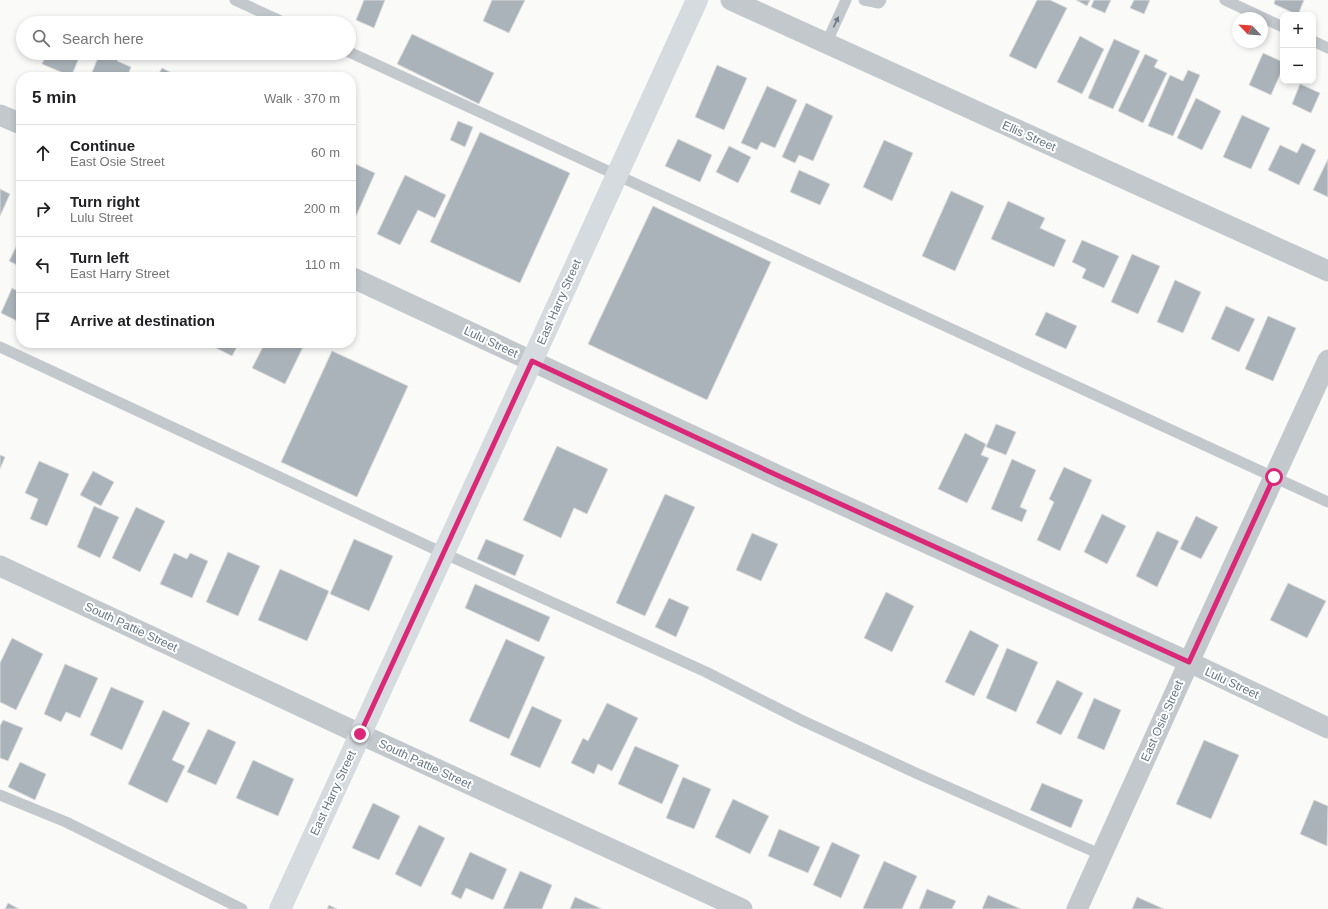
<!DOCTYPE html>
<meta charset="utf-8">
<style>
:root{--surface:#fff;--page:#f6f6f6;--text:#202124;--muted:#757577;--line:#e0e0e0}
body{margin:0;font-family:Helvetica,sans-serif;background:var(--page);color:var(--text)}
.controls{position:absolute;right:12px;top:12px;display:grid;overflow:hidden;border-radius:8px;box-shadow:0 2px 6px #0003}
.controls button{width:36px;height:36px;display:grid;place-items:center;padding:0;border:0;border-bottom:1px solid var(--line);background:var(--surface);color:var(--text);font:20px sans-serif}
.compass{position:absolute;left:1232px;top:12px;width:36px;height:36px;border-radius:50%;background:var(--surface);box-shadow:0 2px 6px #0003;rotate:295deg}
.stop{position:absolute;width:12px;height:12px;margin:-9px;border:3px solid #db2777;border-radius:50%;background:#fff}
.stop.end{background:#db2777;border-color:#fff;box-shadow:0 1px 4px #0008}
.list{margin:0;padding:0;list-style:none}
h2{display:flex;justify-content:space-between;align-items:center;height:52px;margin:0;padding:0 16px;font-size:17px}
h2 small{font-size:13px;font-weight:400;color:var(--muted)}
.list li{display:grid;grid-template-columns:26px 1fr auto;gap:12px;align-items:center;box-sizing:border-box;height:56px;padding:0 16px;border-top:1px solid var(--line)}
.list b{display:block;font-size:15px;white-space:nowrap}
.list p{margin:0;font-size:13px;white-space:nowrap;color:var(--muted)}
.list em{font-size:13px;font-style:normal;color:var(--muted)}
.icon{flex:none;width:22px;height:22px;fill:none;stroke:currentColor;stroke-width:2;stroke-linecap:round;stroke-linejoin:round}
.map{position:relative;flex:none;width:1328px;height:909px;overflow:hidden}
.search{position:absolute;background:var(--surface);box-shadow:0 2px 6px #0003;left:16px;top:16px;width:340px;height:44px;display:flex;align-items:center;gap:10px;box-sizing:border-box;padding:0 14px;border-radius:22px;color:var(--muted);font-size:15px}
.panel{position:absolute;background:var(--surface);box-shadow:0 2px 6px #0003;left:16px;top:72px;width:340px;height:276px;border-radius:16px}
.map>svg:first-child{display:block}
.building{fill:#aab3b9;stroke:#dcdcda}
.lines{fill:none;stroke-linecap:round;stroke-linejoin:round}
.service{stroke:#c3c8cc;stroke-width:11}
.minor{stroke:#c3c8cc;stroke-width:21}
.secondary{stroke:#d6dbdf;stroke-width:22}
.oneway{fill:#6a7a87}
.route{stroke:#db2777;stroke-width:5}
.labels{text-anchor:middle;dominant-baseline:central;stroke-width:4;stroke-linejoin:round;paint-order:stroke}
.street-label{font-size:12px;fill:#657683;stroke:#fff}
</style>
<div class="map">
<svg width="1328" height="909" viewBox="0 0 1328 909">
<rect width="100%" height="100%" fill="#fafaf8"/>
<path class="building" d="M364,0H385L374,28L356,20Z
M492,0H525L509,33L483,21Z
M1037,0H1050L1067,8L1036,69L1009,56Z
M1076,0H1090L1087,6Z
M1094,0H1111L1105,13L1091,7Z
M1134,0H1150L1144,14L1130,8Z
M1275,0H1304L1298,15L1274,4Z
M412,34L494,73L479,104L397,64Z
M1080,36L1104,49L1082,94L1057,82Z
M1114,39L1140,51L1113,109L1088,98Z
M47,53H81L71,77H59L61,72L42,64Z
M100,53L120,54L117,61L131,67L127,77H90Z
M1263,53L1283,62V68L1271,95L1249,85Z
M1145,54L1158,60L1154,67L1167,73L1143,123L1118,111Z
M717,65L747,78L724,130L695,117Z
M162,68L180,77H157Z
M1188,70L1200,75L1173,136L1148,126L1170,75L1183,81Z
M1300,84L1320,93L1311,113L1292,104Z
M767,86L797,100L775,148L761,142L757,150L741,143Z
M1196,98L1221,111L1202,150L1177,138Z
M806,103L833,116L813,161L799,155L795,163L782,157Z
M1242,115L1270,128L1251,169L1223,157Z
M458,121L473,127L465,147L450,140Z
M480,132L570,173L520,283L430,242Z
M678,139L712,155L700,182L665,166Z
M884,140L913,153L892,201L863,187Z
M1302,143L1316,150L1299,185L1268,170L1280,145L1297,153Z
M729,146L751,157L738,183L716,172Z
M1328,159V197L1313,190Z
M351,162L375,173L356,216L351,214Z
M799,170L830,184L820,205L790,192Z
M405,175L446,195L435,218L418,210L400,245L377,234Z
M0,189L10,194L0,216Z
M951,191L984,206L955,271L922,256Z
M1008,201L1045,218L1040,228L1066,240L1054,267L991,239Z
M653,206L771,262L707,400L588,344Z
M21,237V263L19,266L9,261Z
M1082,240L1119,256L1104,288L1082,278L1086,269L1072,262Z
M1132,254L1160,266L1138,314L1111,302Z
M1175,280L1201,292L1183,333L1157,322Z
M12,288L21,293V323L1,313Z
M1226,306L1255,319L1239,352L1211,339Z
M1046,312L1077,326L1066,349L1035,335Z
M1268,316L1296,328L1273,381L1245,369Z
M70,343H80L79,347Z
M206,343H239L232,356Z
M265,343H305L285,384L252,368Z
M332,351L408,386L357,497L281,462Z
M996,424L1016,432L1006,455L986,447Z
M965,433L986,444L981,455L989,458L967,503L938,489Z
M557,446L608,469L587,514L574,508L561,538L523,520Z
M0,455L5,457L0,469Z
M1012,459L1036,470L1020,507L1027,510L1022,522L991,509Z
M39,461L69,474L47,526L30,519L38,499L25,493Z
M1064,467L1092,480L1060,551L1037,540L1054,502L1049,499Z
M93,471L114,482L101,506L80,495Z
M665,494L695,507L645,616L616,603Z
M94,506L119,517L100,558L77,547Z
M136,507L165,521L140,572L112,558Z
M1102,514L1126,526L1107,564L1084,552Z
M1196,516L1218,527L1201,559L1180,549Z
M1157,531L1179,541L1157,587L1136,576Z
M752,533L778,544L761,581L736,570Z
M354,539L393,556L369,611L330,594Z
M486,539L524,555L515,576L477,559Z
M228,552L260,566L238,616L206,602Z
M174,553L187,559L190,553L208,561L192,598L160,584Z
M280,569L329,591L307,641L258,620Z
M1288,583L1326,601L1307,638L1270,620Z
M475,584L550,617L539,642L465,608Z
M886,592L914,606L892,652L864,638Z
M669,598L689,607L676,637L655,627Z
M970,630L999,645L974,696L945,682Z
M12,638L43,654L16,710L0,702V663Z
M506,639L545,657L509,739L469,721Z
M1007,648L1038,662L1016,712L986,698Z
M65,664L98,678L80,718L66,712L61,722L44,714Z
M1057,680L1083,693L1061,735L1036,723Z
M111,687L144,701L122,750L90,735Z
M1094,698L1121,710L1104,750L1077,738Z
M607,703L638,718L612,771L598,764L594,774L571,763L583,738L588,741Z
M532,706L562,720L540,768L510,755Z
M163,710L190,723L172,760L185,766L167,803L128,784Z
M3,720L23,728L8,761L0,758V726Z
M208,729L236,742L216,785L187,772Z
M1204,740L1239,755L1211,819L1176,804Z
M635,746L679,765L662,804L618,784Z
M253,760L294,779L278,816L236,798Z
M20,762L46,774L35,800L8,787Z
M683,777L711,789L694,829L666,818Z
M1042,783L1083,800L1071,828L1030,810Z
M733,799L769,816L750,854L715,837Z
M1314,800L1328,806L1327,846L1300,834Z
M373,803L400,816L379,860L352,848Z
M419,825L445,838L421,887L395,874Z
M779,829L820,847L808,873L768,856Z
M832,842L860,855L841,898L813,885Z
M470,852L507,869L493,900L466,888L461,899L451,894Z
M884,861L917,876L902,909H865L863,908Z
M520,871L552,885L542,909H503Z
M927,889L956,901L952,909H919Z
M988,895L1021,909H982Z
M575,897L602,909H570Z
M1137,897L1164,909H1132Z
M8,903L19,909H5Z
M329,905L337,909H327Z"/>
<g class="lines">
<path class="service" d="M235,0L285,23
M864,0L879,3L881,0
M1225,0L1283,27
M1313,41L1328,48
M826,44L846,0
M349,52L1328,502
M0,347L443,553L706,672L801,720L918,774L1102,855
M0,795L66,822L242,909"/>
<path class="minor" d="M731,0L1328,271
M0,115L21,124
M351,277L781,477L1189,662L1328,728
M0,566L360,734L742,909
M1077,909L1189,662L1328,360"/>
<path class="secondary" d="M280,909L532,361L697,0"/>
</g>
<defs><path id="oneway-solid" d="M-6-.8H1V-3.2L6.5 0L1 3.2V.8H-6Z"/></defs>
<use class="oneway" href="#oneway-solid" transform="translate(836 22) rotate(-65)"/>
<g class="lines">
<path class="route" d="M360,734L532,361L781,477L1189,662L1274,477"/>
</g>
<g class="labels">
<g class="street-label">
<text transform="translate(1029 136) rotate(24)">Ellis Street</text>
<text transform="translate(559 302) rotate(-66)">East Harry Street</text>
<text transform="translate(491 342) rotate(25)">Lulu Street</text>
<text transform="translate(131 627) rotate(25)">South Pattie Street</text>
<text transform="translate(1232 683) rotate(25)">Lulu Street</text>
<text transform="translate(1162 721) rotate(-66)">East Osie Street</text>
<text transform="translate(425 764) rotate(25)">South Pattie Street</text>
<text transform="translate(333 793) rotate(-65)">East Harry Street</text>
</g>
</g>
</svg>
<div class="controls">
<button>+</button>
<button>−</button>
</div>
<svg class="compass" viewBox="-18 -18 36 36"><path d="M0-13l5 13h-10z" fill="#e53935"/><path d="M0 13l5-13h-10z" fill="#757577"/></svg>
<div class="stop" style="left:1274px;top:477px"></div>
<div class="stop end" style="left:360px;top:734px"></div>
<div class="search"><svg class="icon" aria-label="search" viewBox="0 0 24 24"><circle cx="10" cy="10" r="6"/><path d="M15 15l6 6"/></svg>Search here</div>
<section class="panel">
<h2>5 min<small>Walk · 370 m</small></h2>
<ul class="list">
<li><svg class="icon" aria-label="ahead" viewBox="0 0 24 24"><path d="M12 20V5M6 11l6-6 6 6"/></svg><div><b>Continue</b><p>East Osie Street</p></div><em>60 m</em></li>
<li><svg class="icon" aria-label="right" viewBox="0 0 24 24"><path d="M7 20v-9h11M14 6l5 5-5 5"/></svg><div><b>Turn right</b><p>Lulu Street</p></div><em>200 m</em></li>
<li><svg class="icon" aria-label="left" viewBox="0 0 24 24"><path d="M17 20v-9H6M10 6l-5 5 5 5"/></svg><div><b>Turn left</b><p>East Harry Street</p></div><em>110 m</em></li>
<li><svg class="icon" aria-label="arrive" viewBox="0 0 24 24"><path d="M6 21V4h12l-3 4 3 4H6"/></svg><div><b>Arrive at destination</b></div></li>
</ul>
</section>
</div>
